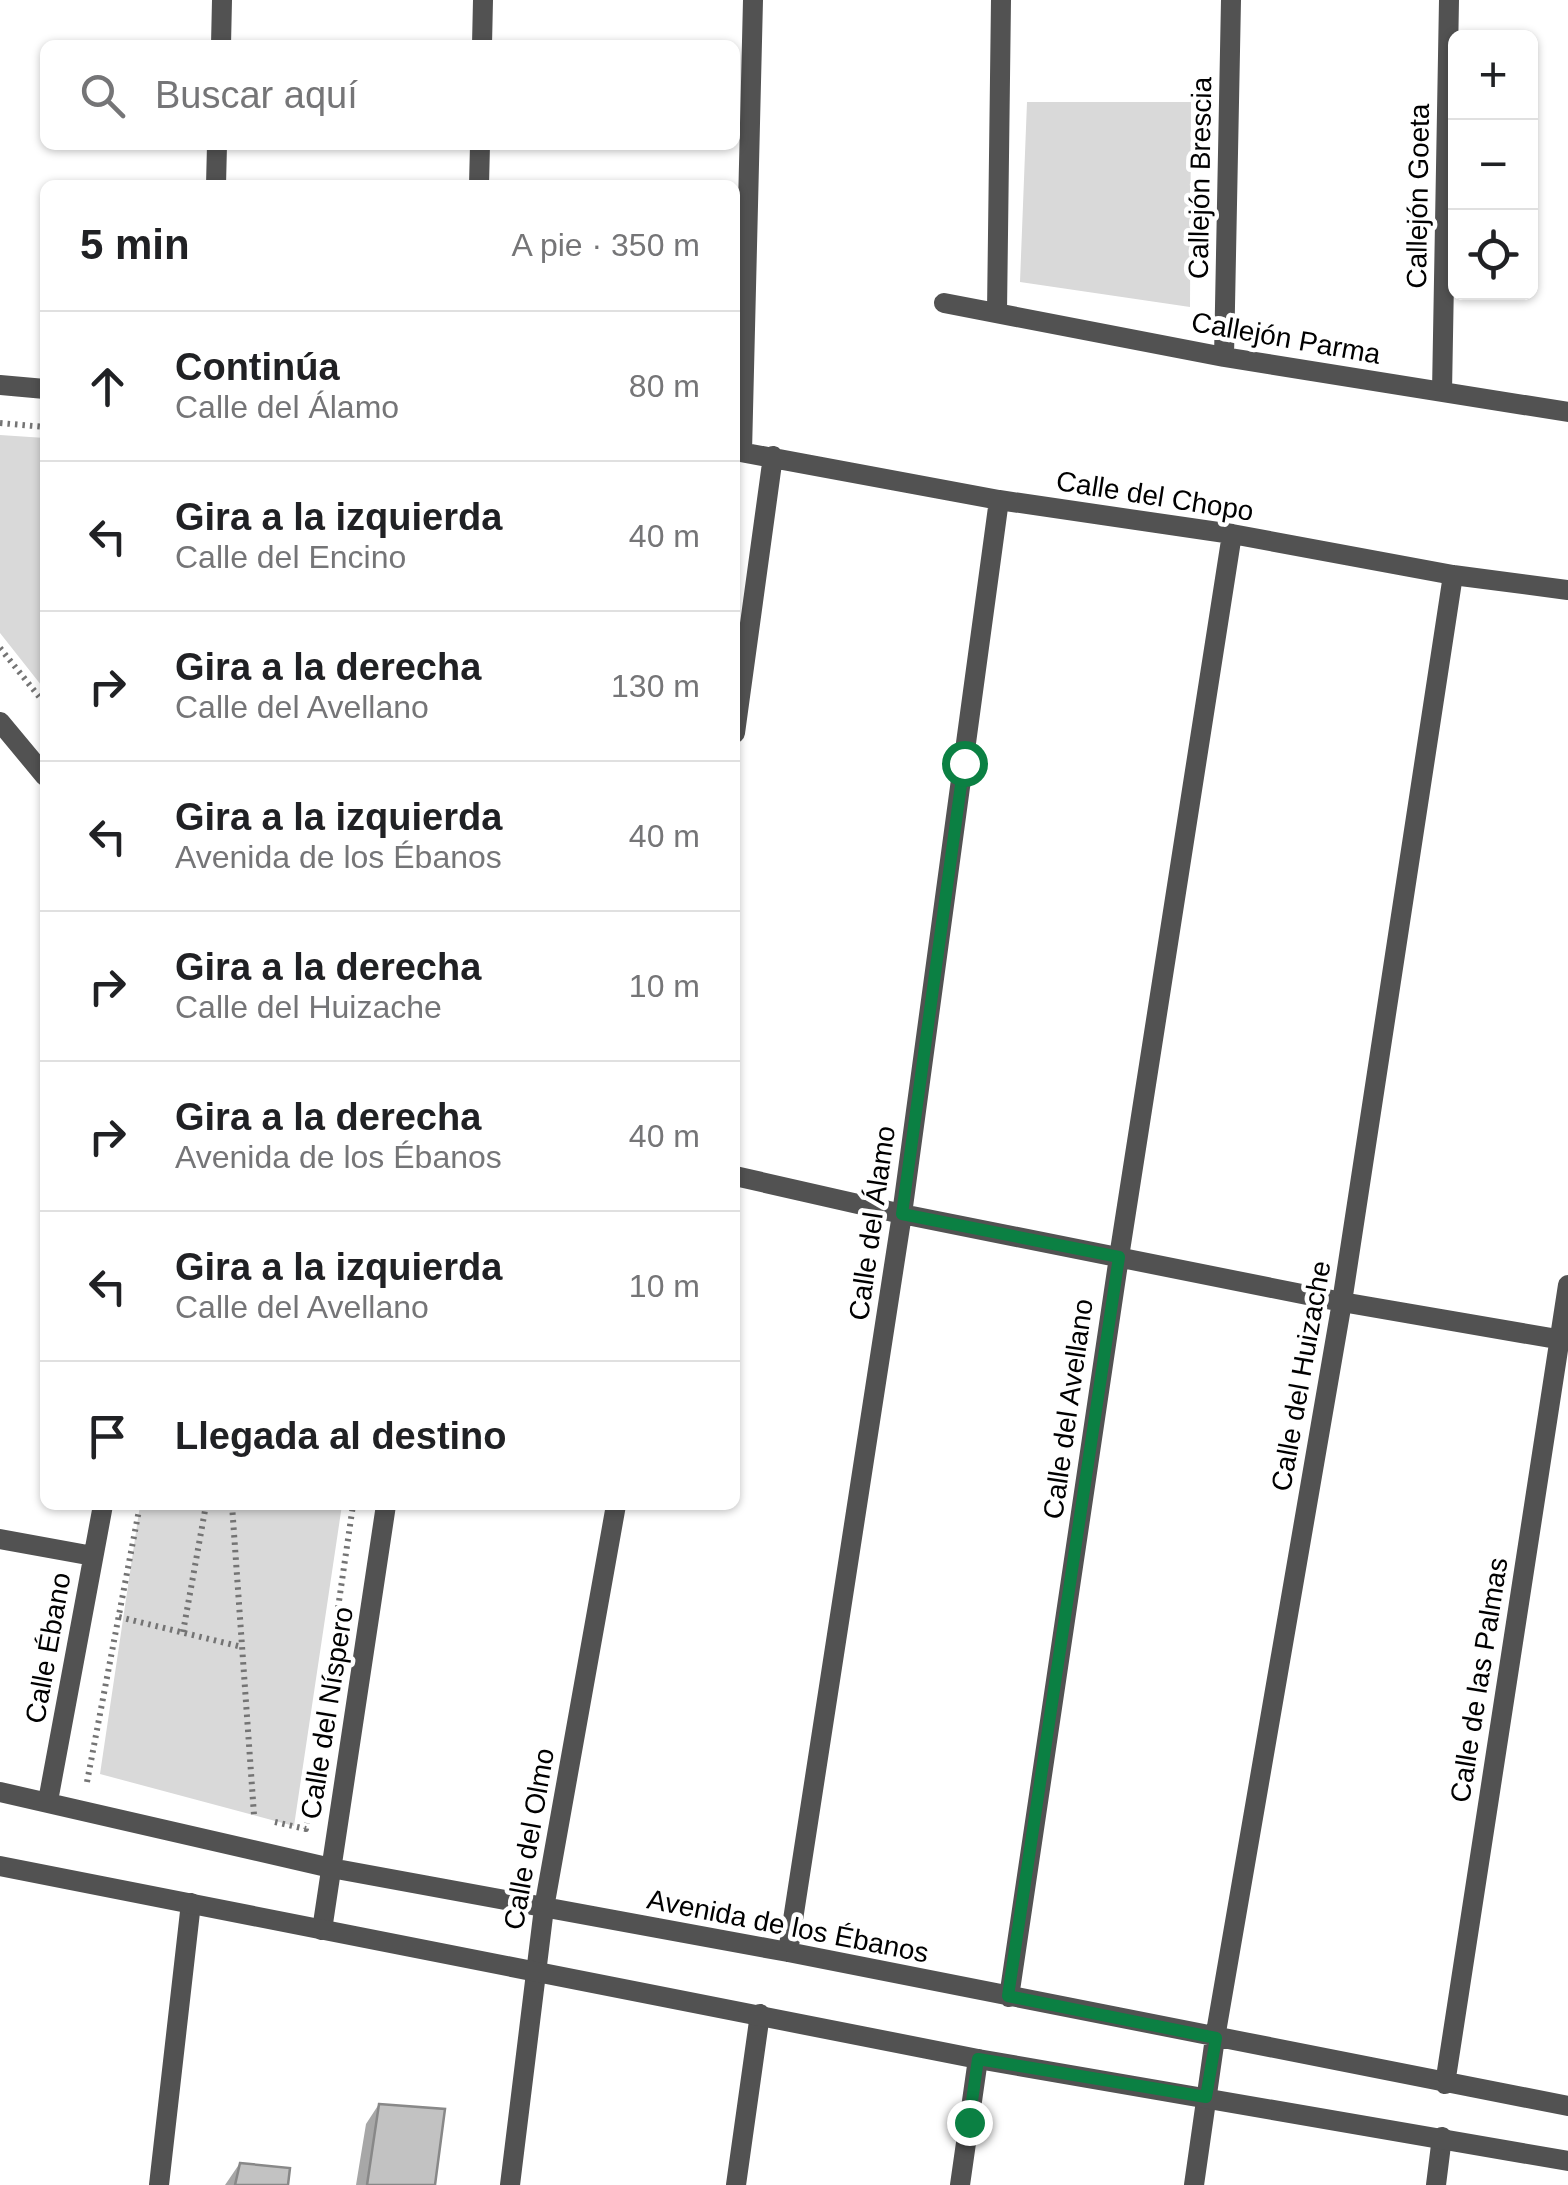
<!DOCTYPE html>
<html lang="es">
<meta charset="utf-8">
<style>
:root{--surface:#fff;--page:#f6f6f6;--text:#202124;--muted:#757577;--line:#e0e0e0}
body{margin:0;font-family:Arial,sans-serif;background:var(--page);color:var(--text)}
.controls{position:absolute;right:30px;top:30px;display:grid;overflow:hidden;border-radius:15px;box-shadow:0 2px 8px #0004}
.controls button{width:90px;height:90px;display:grid;place-items:center;padding:0;border:0;border-bottom:2px solid var(--line);background:var(--surface);color:var(--text);font:50px sans-serif}
.stop{position:absolute;width:30px;height:30px;margin:-22px;border:8px solid #0b8043;border-radius:50%;background:#fff}
.stop.end{background:#0b8043;border-color:#fff;box-shadow:0 2px 10px #0008}
.list{margin:0;padding:0;list-style:none}
h2{display:flex;justify-content:space-between;align-items:center;height:130px;margin:0;padding:0 40px;font-size:42px}
h2 small{font-size:32px;font-weight:400;color:var(--muted)}
.list li{display:grid;grid-template-columns:65px 1fr auto;gap:30px;align-items:center;box-sizing:border-box;height:150px;padding:0 40px;border-top:2px solid var(--line)}
.list b{display:block;font-size:38px;white-space:nowrap}
.list p{margin:0;font-size:32px;white-space:nowrap;color:var(--muted)}
.list em{font-size:32px;font-style:normal;color:var(--muted)}
.icon{flex:none;width:55px;height:55px;fill:none;stroke:currentColor;stroke-width:2;stroke-linecap:round;stroke-linejoin:round}
.map{position:relative;flex:none;width:1568px;height:2185px;overflow:hidden}
.search{position:absolute;background:var(--surface);box-shadow:0 2px 8px #0004;left:40px;top:40px;width:700px;height:110px;display:flex;align-items:center;gap:25px;box-sizing:border-box;padding:0 35px;border-radius:15px;color:var(--muted);font-size:38px}
.panel{position:absolute;background:var(--surface);box-shadow:0 2px 8px #0004;left:40px;top:180px;width:700px;height:1330px;border-radius:15px}
.map>svg:first-child{display:block}
.green{fill:#d9d9d9}
.lines{fill:none;stroke-linecap:round;stroke-linejoin:round}
.path{stroke:#747474;stroke-width:6;stroke-dasharray:2.5 5;stroke-linecap:butt}
.minor{stroke:#525252;stroke-width:20}
.tertiary{stroke:#525252;stroke-width:20}
.wall{fill:#a7a7a7}
.building{fill:#c2c2c2;stroke:#888;stroke-width:2.5}
.route{stroke:#0b8043;stroke-width:12}
.labels{text-anchor:middle;dominant-baseline:central;stroke-width:9;stroke-linejoin:round;paint-order:stroke}
.street-label{font-size:28px;fill:#000;stroke:#fff}
</style>
<div class="map">
<svg width="1568" height="2185" viewBox="0 0 1568 2185">
<rect width="100%" height="100%" fill="#fff"/>
<path class="green" d="M1027,102H1191L1190,307L1020,282Z
M0,435L45,438V690L0,633Z
M140,1505H342L294,1826L100,1774Z"/>
<g class="lines">
<path class="path" d="M0,423L45,427
M0,648L45,704
M232,1505L254,1815
M338,1608L353,1505
M119,1617L242,1647
M183,1632L206,1505
M87,1782L140,1505
M275,1822L306,1829L307,1823"/>
<path class="minor" d="M221,45L222,0
M482,45L483,0
M216,185L217,145
M479,185L480,145
M944,303L1224,357L1568,412
M997,312L1001,0
M1224,357L1231,0
M0,385L45,389
M1442,392L1449,0
M735,451L999,500L1232,534L1453,575L1568,590
M742,452L753,0
M0,722L45,776
M735,733L773,456
M735,1176L902,1214L1342,1302L1568,1341
M0,1539L93,1556
M0,1792L331,1868L788,1952L1568,2106
M48,1801L103,1505
M322,1930L386,1505
M788,1952L902,1214L999,500
M1009,1997L1119,1257L1232,534
M1445,2084L1568,1285
M159,2185L191,1903
M510,2185L544,1908L616,1505
M736,2185L760,2014
M960,2185L978,2059
M1194,2185L1215,2038L1342,1302L1453,575
M1436,2185L1442,2137"/>
<path class="tertiary" d="M0,1866L978,2059L1568,2161"/>
</g>
<path class="wall" d="M379,2104L435,2185H356L366,2124Z
M240,2163L288,2185H225Z"/>
<path class="building" d="M379,2104L445,2109L435,2185H367Z
M240,2163L290,2168L288,2185H235Z"/>
<g class="lines">
<path class="route" d="M964,763L902,1214L1119,1257L1008,1996L1216,2038L1206,2097L978,2059L969,2122"/>
</g>
<g class="labels">
<g class="street-label">
<text transform="translate(1200 178) rotate(-89)">Callejón Brescia</text>
<text transform="translate(1418 196) rotate(-89)">Callejón Goeta</text>
<text transform="translate(1286 338) rotate(10)">Callejón Parma</text>
<text transform="translate(1155 496) rotate(9)">Calle del Chopo</text>
<text transform="translate(872 1223) rotate(-82)">Calle del Álamo</text>
<text transform="translate(1301 1376) rotate(-80)">Calle del Huizache</text>
<text transform="translate(1068 1409) rotate(-82)">Calle del Avellano</text>
<text transform="translate(48 1648) rotate(-80)">Calle Ébano</text>
<text transform="translate(1479 1680) rotate(-81)">Calle de las Palmas</text>
<text transform="translate(327 1713) rotate(-81)">Calle del Níspero</text>
<text transform="translate(529 1839) rotate(-80)">Calle del Olmo</text>
<text transform="translate(788 1926) rotate(11)">Avenida de los Ébanos</text>
</g>
</g>
</svg>
<div class="controls">
<button>+</button>
<button>−</button>
<button><svg class="icon" aria-label="locate" viewBox="0 0 24 24"><circle cx="12" cy="12" r="6"/><path d="M12 2v4M12 18v4M2 12h4M18 12h4"/></svg></button>
</div>
<div class="stop" style="left:964px;top:763px"></div>
<div class="stop end" style="left:969px;top:2122px"></div>
<div class="search"><svg class="icon" aria-label="search" viewBox="0 0 24 24"><circle cx="10" cy="10" r="6"/><path d="M15 15l6 6"/></svg>Buscar aquí</div>
<section class="panel">
<h2>5 min<small>A pie · 350 m</small></h2>
<ul class="list">
<li><svg class="icon" aria-label="ahead" viewBox="0 0 24 24"><path d="M12 20V5M6 11l6-6 6 6"/></svg><div><b>Continúa</b><p>Calle del Álamo</p></div><em>80 m</em></li>
<li><svg class="icon" aria-label="left" viewBox="0 0 24 24"><path d="M17 20v-9H6M10 6l-5 5 5 5"/></svg><div><b>Gira a la izquierda</b><p>Calle del Encino</p></div><em>40 m</em></li>
<li><svg class="icon" aria-label="right" viewBox="0 0 24 24"><path d="M7 20v-9h11M14 6l5 5-5 5"/></svg><div><b>Gira a la derecha</b><p>Calle del Avellano</p></div><em>130 m</em></li>
<li><svg class="icon" aria-label="left" viewBox="0 0 24 24"><path d="M17 20v-9H6M10 6l-5 5 5 5"/></svg><div><b>Gira a la izquierda</b><p>Avenida de los Ébanos</p></div><em>40 m</em></li>
<li><svg class="icon" aria-label="right" viewBox="0 0 24 24"><path d="M7 20v-9h11M14 6l5 5-5 5"/></svg><div><b>Gira a la derecha</b><p>Calle del Huizache</p></div><em>10 m</em></li>
<li><svg class="icon" aria-label="right" viewBox="0 0 24 24"><path d="M7 20v-9h11M14 6l5 5-5 5"/></svg><div><b>Gira a la derecha</b><p>Avenida de los Ébanos</p></div><em>40 m</em></li>
<li><svg class="icon" aria-label="left" viewBox="0 0 24 24"><path d="M17 20v-9H6M10 6l-5 5 5 5"/></svg><div><b>Gira a la izquierda</b><p>Calle del Avellano</p></div><em>10 m</em></li>
<li><svg class="icon" aria-label="arrive" viewBox="0 0 24 24"><path d="M6 21V4h12l-3 4 3 4H6"/></svg><div><b>Llegada al destino</b></div></li>
</ul>
</section>
</div>
